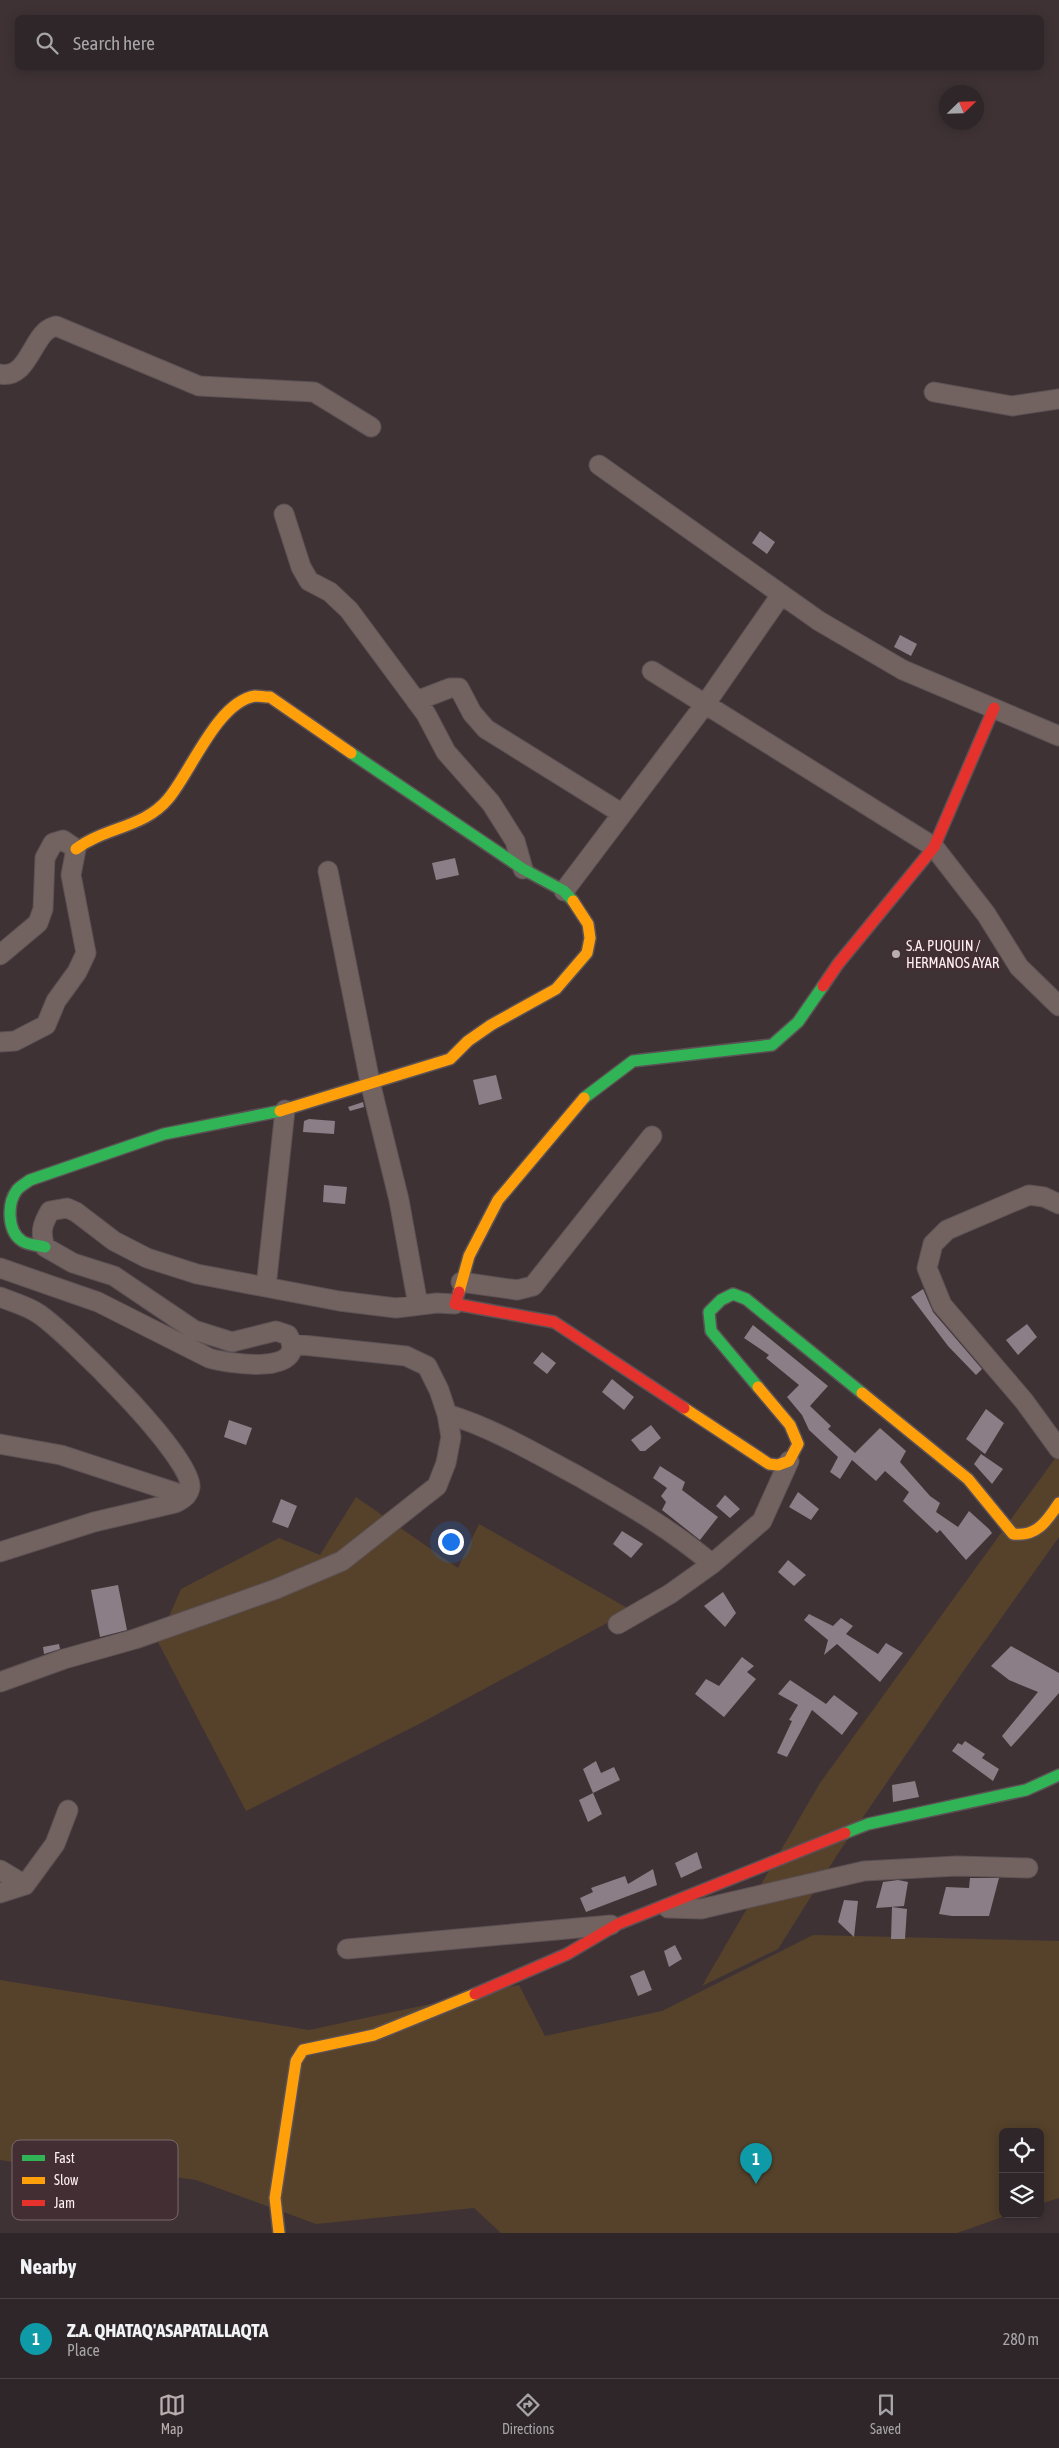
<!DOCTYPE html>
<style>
:root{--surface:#2e2628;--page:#3a3234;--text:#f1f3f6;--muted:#a7a5a8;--line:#494345;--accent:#baadb0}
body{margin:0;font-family:"Asap Condensed",sans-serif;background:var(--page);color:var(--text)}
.controls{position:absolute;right:15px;bottom:15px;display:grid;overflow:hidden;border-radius:8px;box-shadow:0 2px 12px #0003}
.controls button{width:45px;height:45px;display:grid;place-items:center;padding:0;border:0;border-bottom:1px solid var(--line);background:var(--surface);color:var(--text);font:25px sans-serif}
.compass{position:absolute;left:939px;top:85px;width:45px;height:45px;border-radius:50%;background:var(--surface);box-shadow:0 2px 12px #0003;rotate:67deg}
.you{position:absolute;left:450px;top:1541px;width:18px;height:18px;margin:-12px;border:4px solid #fff;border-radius:50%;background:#1a73e8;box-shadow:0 0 0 8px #1a73e833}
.badge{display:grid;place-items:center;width:32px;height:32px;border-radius:50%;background:var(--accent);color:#fff;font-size:16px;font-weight:700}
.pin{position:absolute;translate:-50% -41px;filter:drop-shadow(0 1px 2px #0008)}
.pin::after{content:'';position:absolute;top:26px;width:18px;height:15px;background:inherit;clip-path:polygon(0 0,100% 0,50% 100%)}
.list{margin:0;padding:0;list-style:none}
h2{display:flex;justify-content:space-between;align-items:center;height:65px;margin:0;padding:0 20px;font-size:21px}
h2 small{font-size:16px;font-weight:400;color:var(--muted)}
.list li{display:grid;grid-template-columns:32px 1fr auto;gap:15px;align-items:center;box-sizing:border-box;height:80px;padding:0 20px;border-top:1px solid var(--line)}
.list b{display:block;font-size:19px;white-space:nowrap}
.list p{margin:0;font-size:16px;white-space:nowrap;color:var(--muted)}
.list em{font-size:16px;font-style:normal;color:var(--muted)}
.icon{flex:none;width:28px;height:28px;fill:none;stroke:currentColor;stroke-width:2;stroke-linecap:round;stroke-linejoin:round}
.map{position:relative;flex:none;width:1059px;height:2233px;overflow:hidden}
.search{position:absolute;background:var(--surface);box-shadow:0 2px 12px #0003;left:15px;right:15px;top:15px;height:55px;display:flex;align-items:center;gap:12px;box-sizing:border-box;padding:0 18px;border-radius:8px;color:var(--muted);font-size:19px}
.sheet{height:145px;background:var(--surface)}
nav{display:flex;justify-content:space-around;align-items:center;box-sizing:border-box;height:70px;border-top:1px solid var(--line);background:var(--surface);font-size:14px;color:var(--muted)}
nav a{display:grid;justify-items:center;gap:2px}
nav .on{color:var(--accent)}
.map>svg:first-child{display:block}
.green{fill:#56422b}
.building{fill:#8b7e86}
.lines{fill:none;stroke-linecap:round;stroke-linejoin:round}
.street-casing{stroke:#5c5154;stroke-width:21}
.fast-casing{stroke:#5c5154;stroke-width:14}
.slow-casing{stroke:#5c5154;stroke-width:14}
.jam-casing{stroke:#5c5154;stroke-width:14}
.street{stroke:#726360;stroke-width:19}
.fast{stroke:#30b455;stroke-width:11}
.slow{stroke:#ff9f0a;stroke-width:11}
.jam{stroke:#e5322d;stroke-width:11}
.poi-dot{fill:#baadb0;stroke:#422e33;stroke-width:2}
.labels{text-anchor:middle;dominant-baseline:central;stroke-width:5;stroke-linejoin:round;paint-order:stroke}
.poi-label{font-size:15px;fill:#fdeff2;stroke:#422e33;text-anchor:start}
.key{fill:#422e33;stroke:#7a686c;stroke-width:1}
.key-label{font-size:14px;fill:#fdeff2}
</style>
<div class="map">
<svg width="1059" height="2233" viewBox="0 0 1059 2233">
<rect width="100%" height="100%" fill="#3e3235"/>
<path class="green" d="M1059,1453V1537L962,1673L837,1855L778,1949L702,1986L820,1783Z
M356,1497L458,1568L479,1524L631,1610L419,1724L246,1811L158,1642L181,1589L279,1538L320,1555Z
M813,1935L1059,1941V2198L1040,2204V2132H1003V2214H1011L957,2233H501L474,2208L316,2224L196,2180L74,2163L33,2165L0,2160V1980L309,2030L519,1985L545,2036L662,2011Z"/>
<path class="building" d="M760,531L775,542L767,554L752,543Z
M900,635L917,644L911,656L894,647Z
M455,858L459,875L436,880L432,863Z
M496,1075L502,1099L479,1105L473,1080Z
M363,1102L364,1107L350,1111L348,1107Z
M309,1119L335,1121L334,1134L303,1132L304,1121Z
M324,1185L347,1187L345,1204L323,1202Z
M923,1289L933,1312L982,1369L976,1375L948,1346L911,1297Z
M1027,1324L1037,1337L1018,1355L1006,1340Z
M753,1325L828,1386L810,1406L831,1426L828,1429L855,1453L880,1428L906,1451L900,1462L930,1496L940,1503L936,1512L958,1527L969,1511L989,1529L992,1533L966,1560L940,1530L937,1533L903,1501L909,1492L885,1471L876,1481L852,1460L840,1479L830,1472L838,1457L809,1430L802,1415L787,1397L799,1385L766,1358L769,1355L744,1338Z
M542,1352L556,1363L547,1374L533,1363Z
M612,1379L634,1397L624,1410L602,1392Z
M986,1409L1004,1423L985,1454L966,1439Z
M229,1420L252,1428L246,1445L224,1437Z
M651,1425L661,1438L645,1451H640L631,1440Z
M981,1454L1003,1469L992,1484L974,1464Z
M660,1466L685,1482L682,1490L718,1517L700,1540L662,1510L666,1502L661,1496L667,1488L653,1478Z
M798,1492L819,1509L811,1520L789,1507Z
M725,1495L740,1509L730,1518L716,1506Z
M281,1499L297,1506L288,1528L272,1522Z
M622,1531L643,1544L631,1558L613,1544Z
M788,1560L806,1575L794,1586L778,1572Z
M118,1585L127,1630L100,1637L91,1590Z
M723,1592L736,1613L725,1627L704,1606Z
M809,1614L833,1626L841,1618L853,1626L846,1634L878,1654L886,1643L903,1653L880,1682L837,1644L824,1655L828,1640L804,1620Z
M59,1644L60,1649L44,1654L43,1647Z
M1011,1646L1059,1673V1693L1011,1747L1002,1736L1038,1692L1009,1680L991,1666Z
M742,1657L754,1666L747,1672L756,1679L724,1717L695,1694L706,1679L719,1686Z
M790,1680L826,1704L834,1695L858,1713L842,1735L812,1710L787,1757L777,1753L792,1721L789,1720L798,1705L778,1694Z
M965,1741L985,1754L982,1758L999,1769L993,1781L952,1751L958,1743L962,1745Z
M596,1761L601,1773L614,1767L620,1780L593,1793L583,1769Z
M915,1781L919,1797L893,1802L892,1785Z
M593,1793L602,1814L588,1822L579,1800Z
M697,1852L702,1868L681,1878L675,1863Z
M653,1869L657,1885L586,1912L580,1898L593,1892L591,1888L625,1876L628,1884Z
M970,1878H999L989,1916H952L939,1914L946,1887L969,1888Z
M898,1880L908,1882L904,1906L876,1908L883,1882Z
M844,1900L858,1901L854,1937L838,1922Z
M892,1907L907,1909L905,1939H891Z
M675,1945L682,1959L669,1967L664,1951Z
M644,1970L652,1990L638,1996L630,1976Z"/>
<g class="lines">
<g class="street-casing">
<path id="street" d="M0,374C25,379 31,345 45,332C48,329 52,327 56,326L199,386L314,392L371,427
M934,392L1012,406L1059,399
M599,465L819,621L903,670L1059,736
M284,514L301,567L309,581L330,592L349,610L426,714L446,752L491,803L515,841L523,869
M652,671L934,847L986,914L1019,967L1059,1006
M416,701L450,688H459L472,713L486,729L621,813
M328,871L370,1082L399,1200L418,1305
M564,891L706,703L781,595
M0,955L38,923L43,909L45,858L53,843L63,840L76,849L71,875L86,953L77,972L56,1001L46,1025L15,1041L0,1042
M1059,1204L1044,1197L1029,1195L947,1230L933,1244L927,1268L942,1305L1024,1401L1059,1449
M0,1268L98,1302L209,1358C228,1364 310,1376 288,1335L276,1331L232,1342L194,1330L114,1276L73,1263L45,1247C40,1232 42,1225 50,1211L67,1208L76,1212L114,1241L147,1258L197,1274L339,1301L396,1308L437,1303L455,1304
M461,1282L517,1290L533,1286L652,1136
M266,1287L285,1110
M0,1297C12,1302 28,1306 39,1314C67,1333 193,1457 190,1487C189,1495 182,1500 175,1503L94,1522L0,1552
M447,1414C493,1428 535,1453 578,1476C625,1503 670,1528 712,1564L762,1521L789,1461
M0,1444L61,1455L186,1496
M618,1624L670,1594L712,1564
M0,1682L64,1659L135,1639L209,1613L276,1589L342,1561L437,1486L446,1463L451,1437L447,1414L439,1390L427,1366L406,1356L293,1344
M0,1870L25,1885
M0,1893L25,1885L55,1844L68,1810
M668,1908L701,1909L864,1871L957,1866L1028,1868
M347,1949L611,1925"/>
</g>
<g class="fast-casing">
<path id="fast" d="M351,753L523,869L564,891L573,901
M584,1098L633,1061L772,1045L798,1022L823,986
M45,1247C37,1245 28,1245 22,1241C7,1231 7,1203 17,1190C20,1186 26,1183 30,1180L164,1134L280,1111
M758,1387L711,1331L709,1312L721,1300L733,1294L746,1299L862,1393
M845,1833L868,1824L1026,1790L1059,1775"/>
</g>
<g class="slow-casing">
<path id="slow" d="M76,849C105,827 144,828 168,799C191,772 217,702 255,696C259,696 265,697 270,697L351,753
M280,1111L450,1059L468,1041L491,1025L556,989L587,953L590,938L588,924L573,901
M459,1292L469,1256L498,1200L584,1098
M862,1393L968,1479L1013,1534C1037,1537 1047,1521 1059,1503
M684,1408L769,1464L778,1465L789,1461L798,1444L790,1425L758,1387
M279,2233L275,2198L296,2061L303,2050L374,2035L475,1994"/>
</g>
<g class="jam-casing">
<path id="jam" d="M823,986L838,964L934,847L994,708
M459,1292L455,1304L554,1322L684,1408
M475,1994L567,1954L618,1924L845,1833"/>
</g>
<use href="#street" class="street"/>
<use href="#fast" class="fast"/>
<use href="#slow" class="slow"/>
<use href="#jam" class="jam"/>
</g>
<circle class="poi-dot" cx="896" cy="954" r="5"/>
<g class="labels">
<g class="poi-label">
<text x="906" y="945">S.A. PUQUIN /<tspan x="906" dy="17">HERMANOS AYAR</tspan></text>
</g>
</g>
<rect x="12" y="2140" width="166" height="80" rx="8" class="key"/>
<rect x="22" y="2155" width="23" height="6" fill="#30b455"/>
<rect x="22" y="2177" width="23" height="7" fill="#ff9f0a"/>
<rect x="22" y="2200" width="23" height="6" fill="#e5322d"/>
<g class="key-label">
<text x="54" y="2163">Fast</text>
<text x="54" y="2185">Slow</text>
<text x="54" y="2208">Jam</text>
</g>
</svg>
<div class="controls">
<button><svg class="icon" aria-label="locate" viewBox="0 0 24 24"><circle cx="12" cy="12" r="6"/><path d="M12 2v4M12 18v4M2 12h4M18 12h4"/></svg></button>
<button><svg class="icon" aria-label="layers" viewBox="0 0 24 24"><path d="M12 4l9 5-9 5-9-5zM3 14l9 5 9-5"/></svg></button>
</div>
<svg class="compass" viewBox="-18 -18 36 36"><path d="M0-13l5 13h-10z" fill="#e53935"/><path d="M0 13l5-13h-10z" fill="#a7a5a8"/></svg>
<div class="you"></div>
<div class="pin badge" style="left:756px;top:2184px;background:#0f9aa8">1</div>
<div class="search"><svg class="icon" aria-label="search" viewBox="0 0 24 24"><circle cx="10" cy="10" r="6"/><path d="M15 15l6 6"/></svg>Search here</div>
</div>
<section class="sheet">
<h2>Nearby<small></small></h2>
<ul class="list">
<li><span class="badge" style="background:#0f9aa8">1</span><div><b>Z.A. QHATAQ'ASAPATALLAQTA</b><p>Place</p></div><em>280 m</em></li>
</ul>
</section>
<nav>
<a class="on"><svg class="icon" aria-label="map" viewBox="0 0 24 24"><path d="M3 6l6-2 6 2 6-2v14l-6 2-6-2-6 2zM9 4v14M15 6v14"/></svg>Map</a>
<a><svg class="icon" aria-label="directions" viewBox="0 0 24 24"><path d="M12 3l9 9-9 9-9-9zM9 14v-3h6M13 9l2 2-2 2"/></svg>Directions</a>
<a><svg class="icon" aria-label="saved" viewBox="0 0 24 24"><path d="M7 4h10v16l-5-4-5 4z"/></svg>Saved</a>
</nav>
